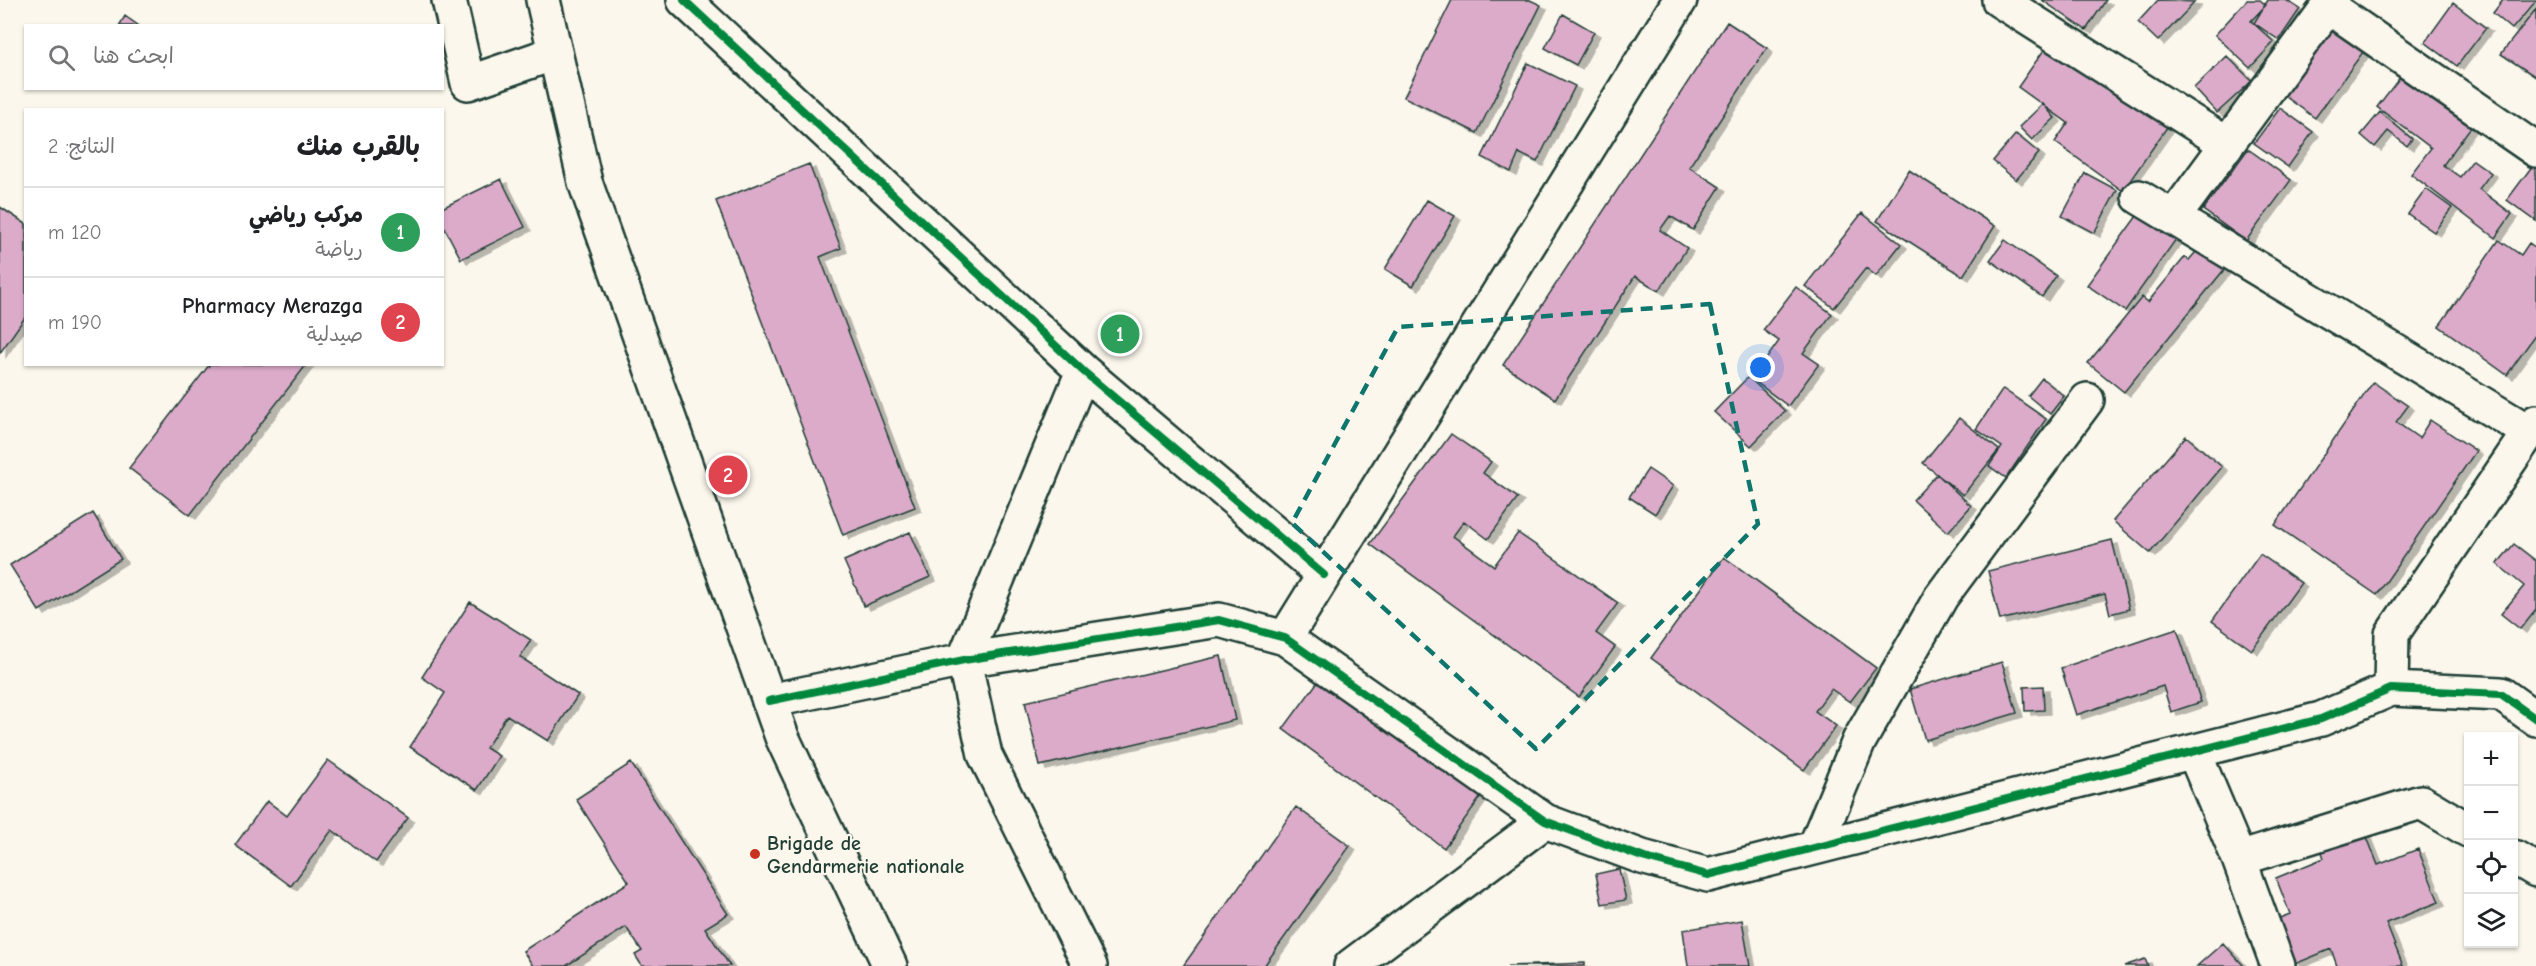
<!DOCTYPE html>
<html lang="ar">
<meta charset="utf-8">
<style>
:root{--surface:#fff;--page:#f6f6f6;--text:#202124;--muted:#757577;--line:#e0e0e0;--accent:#2563eb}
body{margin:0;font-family:"Comic Neue","Playpen Sans Arabic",sans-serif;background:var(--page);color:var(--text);direction:rtl}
.controls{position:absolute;right:18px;bottom:18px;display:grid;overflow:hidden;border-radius:0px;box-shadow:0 2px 4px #0004}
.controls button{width:54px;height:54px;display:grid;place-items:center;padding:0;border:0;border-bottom:2px solid var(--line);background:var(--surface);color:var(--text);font:30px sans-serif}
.you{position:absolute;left:1761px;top:368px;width:21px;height:21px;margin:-15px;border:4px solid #fff;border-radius:50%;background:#1a73e8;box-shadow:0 0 0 9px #1a73e833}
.badge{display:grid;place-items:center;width:39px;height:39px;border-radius:50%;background:var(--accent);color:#fff;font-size:20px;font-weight:700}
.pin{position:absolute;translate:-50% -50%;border:3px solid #fff;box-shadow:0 2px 6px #0006}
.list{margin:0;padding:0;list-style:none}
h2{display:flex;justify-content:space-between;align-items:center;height:78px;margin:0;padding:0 24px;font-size:26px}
h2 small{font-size:20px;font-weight:400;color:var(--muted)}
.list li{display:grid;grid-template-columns:39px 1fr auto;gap:18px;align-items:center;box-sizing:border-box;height:90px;padding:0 24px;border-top:2px solid var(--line)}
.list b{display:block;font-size:22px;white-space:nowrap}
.list p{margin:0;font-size:20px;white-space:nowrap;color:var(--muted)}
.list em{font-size:20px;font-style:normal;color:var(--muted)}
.icon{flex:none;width:33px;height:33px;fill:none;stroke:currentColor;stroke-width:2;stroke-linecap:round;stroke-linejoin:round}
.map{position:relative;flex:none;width:2536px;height:966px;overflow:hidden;direction:ltr}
.search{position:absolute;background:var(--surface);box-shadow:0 2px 4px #0004;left:24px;top:24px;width:420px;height:66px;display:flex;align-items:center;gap:15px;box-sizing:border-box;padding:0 21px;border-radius:0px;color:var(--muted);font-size:22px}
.panel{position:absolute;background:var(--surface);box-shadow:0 2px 4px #0004;left:24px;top:108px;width:420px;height:258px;border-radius:0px;direction:rtl}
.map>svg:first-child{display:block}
.building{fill:#dcabca;stroke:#1f3d34;stroke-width:1.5;filter:url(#shadow)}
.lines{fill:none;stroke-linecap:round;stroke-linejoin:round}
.minor-casing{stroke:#1f3d34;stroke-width:38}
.primary-casing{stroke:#1f3d34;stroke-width:38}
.minor{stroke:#fbf7ec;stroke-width:33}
.primary{stroke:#fbf7ec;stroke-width:33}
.cycleway-casing{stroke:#fbf7ec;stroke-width:11}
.cycleway{stroke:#00873e;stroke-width:8}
.marked{fill:none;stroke:#0f766e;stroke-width:4.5;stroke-dasharray:12 8;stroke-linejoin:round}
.poi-dot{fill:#c8321e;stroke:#fbf7ec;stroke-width:2}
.labels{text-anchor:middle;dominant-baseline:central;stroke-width:4.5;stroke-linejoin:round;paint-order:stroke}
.poi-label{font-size:20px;font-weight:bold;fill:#1f3d34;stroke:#fbf7ec;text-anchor:start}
</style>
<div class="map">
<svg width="2536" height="966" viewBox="0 0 2536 966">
<defs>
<filter id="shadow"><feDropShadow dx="6" dy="4" stdDeviation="0" flood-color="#0004"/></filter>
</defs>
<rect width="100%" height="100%" fill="#fbf7ec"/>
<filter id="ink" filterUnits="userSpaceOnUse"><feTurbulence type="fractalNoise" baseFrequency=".0167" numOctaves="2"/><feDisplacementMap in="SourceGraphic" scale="12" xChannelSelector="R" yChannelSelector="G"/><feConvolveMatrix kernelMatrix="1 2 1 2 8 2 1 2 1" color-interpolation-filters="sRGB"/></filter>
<g filter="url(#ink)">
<path class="building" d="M1452,0H1530L1541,5L1477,133L1404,97Z
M2042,0H2106L2086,30Z
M2158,0L2195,2L2158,41L2138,22Z
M2247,0H2260L2266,5L2251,21L2274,42L2250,68L2215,35Z
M2268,0H2286L2300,9L2279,40L2254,23Z
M2503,0H2536V1L2512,29L2493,13Z
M2453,3L2486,28L2457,66L2425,42Z
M2536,9V77L2501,54Z
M1563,14L1594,32L1576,65L1545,48Z
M125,16L139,26H119Z
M1727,22L1767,48L1689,167L1720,187L1693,230L1670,216L1660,230L1687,248L1659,291L1635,276L1555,399L1503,365Z
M2334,24L2366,48L2315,118L2282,94Z
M2053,37L2172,120L2123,191L2055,142L2068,123L2018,87Z
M2227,56L2252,81L2217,113L2194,88Z
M1528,63L1575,86L1537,162L1519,153L1511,172L1482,157Z
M2404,72L2473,124L2443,165L2460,177L2473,160L2491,173L2479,189L2512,214L2495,238L2411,174L2431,148L2377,107Z
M2043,104L2055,118L2032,140L2019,127Z
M2280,108L2313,132L2288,167L2254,143Z
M2380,112L2412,139L2407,146L2388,131L2375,147L2361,135Z
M2016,134L2039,153L2016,180L1993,161Z
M2248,149L2291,180L2246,241L2203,210Z
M2536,161V221L2507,200Z
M809,164L841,248L820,257L915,507L843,535L716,201Z
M1909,170L1995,226L1963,276L1877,221Z
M2085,173L2117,190L2094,233L2062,216Z
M501,179L525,227L461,259L442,223V208Z
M2426,189L2452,208L2434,232L2408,214Z
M1427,200L1455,216L1413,286L1385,269Z
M0,207L26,224V316L0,353Z
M2142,209L2179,235L2125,311L2087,285Z
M1862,213L1901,244L1876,276L1866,268L1834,308L1805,286Z
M2005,240L2056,276L2042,297L1990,260Z
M2206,240L2232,260L2124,392L2088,363L2142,297L2148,302L2185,257L2189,260Z
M2499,240L2521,255L2529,243L2536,248V334L2507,375L2439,326Z
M1796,287L1832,314L1803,353L1819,364L1788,406L1752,379L1779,341L1763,330Z
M210,364H307L190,515L129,468Z
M1748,377L1785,411L1751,446L1714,412Z
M2042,378L2064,396L2050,414L2028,396Z
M2373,382L2408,406L2396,422L2419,438L2430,420L2476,451L2377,595L2275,525Z
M2003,389L2046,419L2006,478L1989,466L2002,447L1976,429Z
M1959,418L1999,450L1963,495L1923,463Z
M1451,434L1491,462L1483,473L1518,498L1488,539L1464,521L1453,536L1494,566L1518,533L1618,603L1596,633L1615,647L1579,697L1370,544Z
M2186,436L2222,467L2150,553L2113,521Z
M1648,469L1673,486L1655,514L1629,497Z
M1937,474L1971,506L1948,532L1913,500Z
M93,513L121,559L39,611L10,565Z
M910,532L930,577L864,606L844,561Z
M2112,540L2129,609L2110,614L2105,594L2000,620L1988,571Z
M2514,544L2536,561V609L2520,629L2501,614L2524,586L2497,564Z
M2260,554L2301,583L2252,650L2212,621Z
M1724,557L1876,668L1850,702L1831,689L1815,711L1836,726L1804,770L1651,658Z
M470,602L531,640L520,657L578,695L548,741L507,715L486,748L499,756L477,790L410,747L445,693L422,677Z
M2177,629L2201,702L2171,712L2163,686L2076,715L2061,668Z
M1221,656L1235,720L1040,766L1025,702Z
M2002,662L2017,713L1925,740L1910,689Z
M1322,676L1483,794L1444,848L1283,729Z
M2043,686L2044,710L2025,711L2024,687Z
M328,760L408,818L376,862L332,830L291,886L235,845L267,801L287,816Z
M631,763L728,914L705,928L730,966H642L635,955L642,951L626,927L566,966H533L523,951L629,882L576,799Z
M1296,807L1350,846L1264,966H1183Z
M2363,827L2378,865L2418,849L2439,902L2386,923L2403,966H2337L2331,949L2295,964L2277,919L2290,914L2276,878L2324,858L2319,844Z
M1619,869L1626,900L1602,904L1596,874Z
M1742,920L1750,966H1688L1683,930Z
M2223,943L2244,966H2197Z
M2145,959L2148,966H2124Z
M1585,963V966H1507Z"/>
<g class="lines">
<g class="minor-casing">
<path id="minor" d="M449,0L468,83L555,53
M684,0L1083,371L1324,575
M1999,0L2227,144
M2329,7L2536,150
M2139,197L2529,432
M2173,218L2333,0
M1083,371L964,660L985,755L1090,966
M1285,638L1680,0
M2391,689L2392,634L2536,422
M769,701L964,660L1219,620L1285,638L1545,821L1642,857L1708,875L2321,719L2391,689L2501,694L2536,719
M2194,752L2239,859L2278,966
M1815,847L1859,741L1941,597L2087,400
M2514,857L2536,870
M2239,859L2421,802L2468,830
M1351,966L1545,821"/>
</g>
<g class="primary-casing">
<path id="primary" d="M543,0L585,182L782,737L890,966"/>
</g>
<use href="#minor" class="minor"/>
<use href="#primary" class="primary"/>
<g class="cycleway-casing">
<path id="cycleway" d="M684,0L1083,371L1324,575
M769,701L964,660L1219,620L1285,638L1545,821L1642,857L1708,875L2321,719L2391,689L2501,694L2536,719"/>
</g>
<use href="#cycleway" class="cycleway"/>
</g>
</g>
<path class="marked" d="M1710,304L1758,524L1536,749L1292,523L1398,327Z"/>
<circle class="poi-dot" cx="755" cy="854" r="6"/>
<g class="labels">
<g class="poi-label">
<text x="767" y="843">Brigade de<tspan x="767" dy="23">Gendarmerie nationale</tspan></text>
</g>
</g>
</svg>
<div class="controls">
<button>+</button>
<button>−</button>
<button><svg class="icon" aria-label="locate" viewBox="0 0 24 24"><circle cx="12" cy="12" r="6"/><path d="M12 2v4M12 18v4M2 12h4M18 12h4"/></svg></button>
<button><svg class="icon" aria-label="layers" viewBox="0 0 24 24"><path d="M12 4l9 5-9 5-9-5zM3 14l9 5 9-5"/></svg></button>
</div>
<div class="you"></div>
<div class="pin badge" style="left:1120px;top:334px;background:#2e9e5b">1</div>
<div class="pin badge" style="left:728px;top:475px;background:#e0444e">2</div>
<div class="search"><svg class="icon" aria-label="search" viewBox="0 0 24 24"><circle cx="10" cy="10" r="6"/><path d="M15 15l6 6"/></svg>ابحث هنا</div>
<section class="panel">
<h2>بالقرب منك<small>النتائج: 2</small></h2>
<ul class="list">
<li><span class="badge" style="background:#2e9e5b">1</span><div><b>مركب رياضي</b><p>رياضة</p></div><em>120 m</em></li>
<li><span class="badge" style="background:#e0444e">2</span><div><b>Pharmacy Merazga</b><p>صيدلية</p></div><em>190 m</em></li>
</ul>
</section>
</div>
